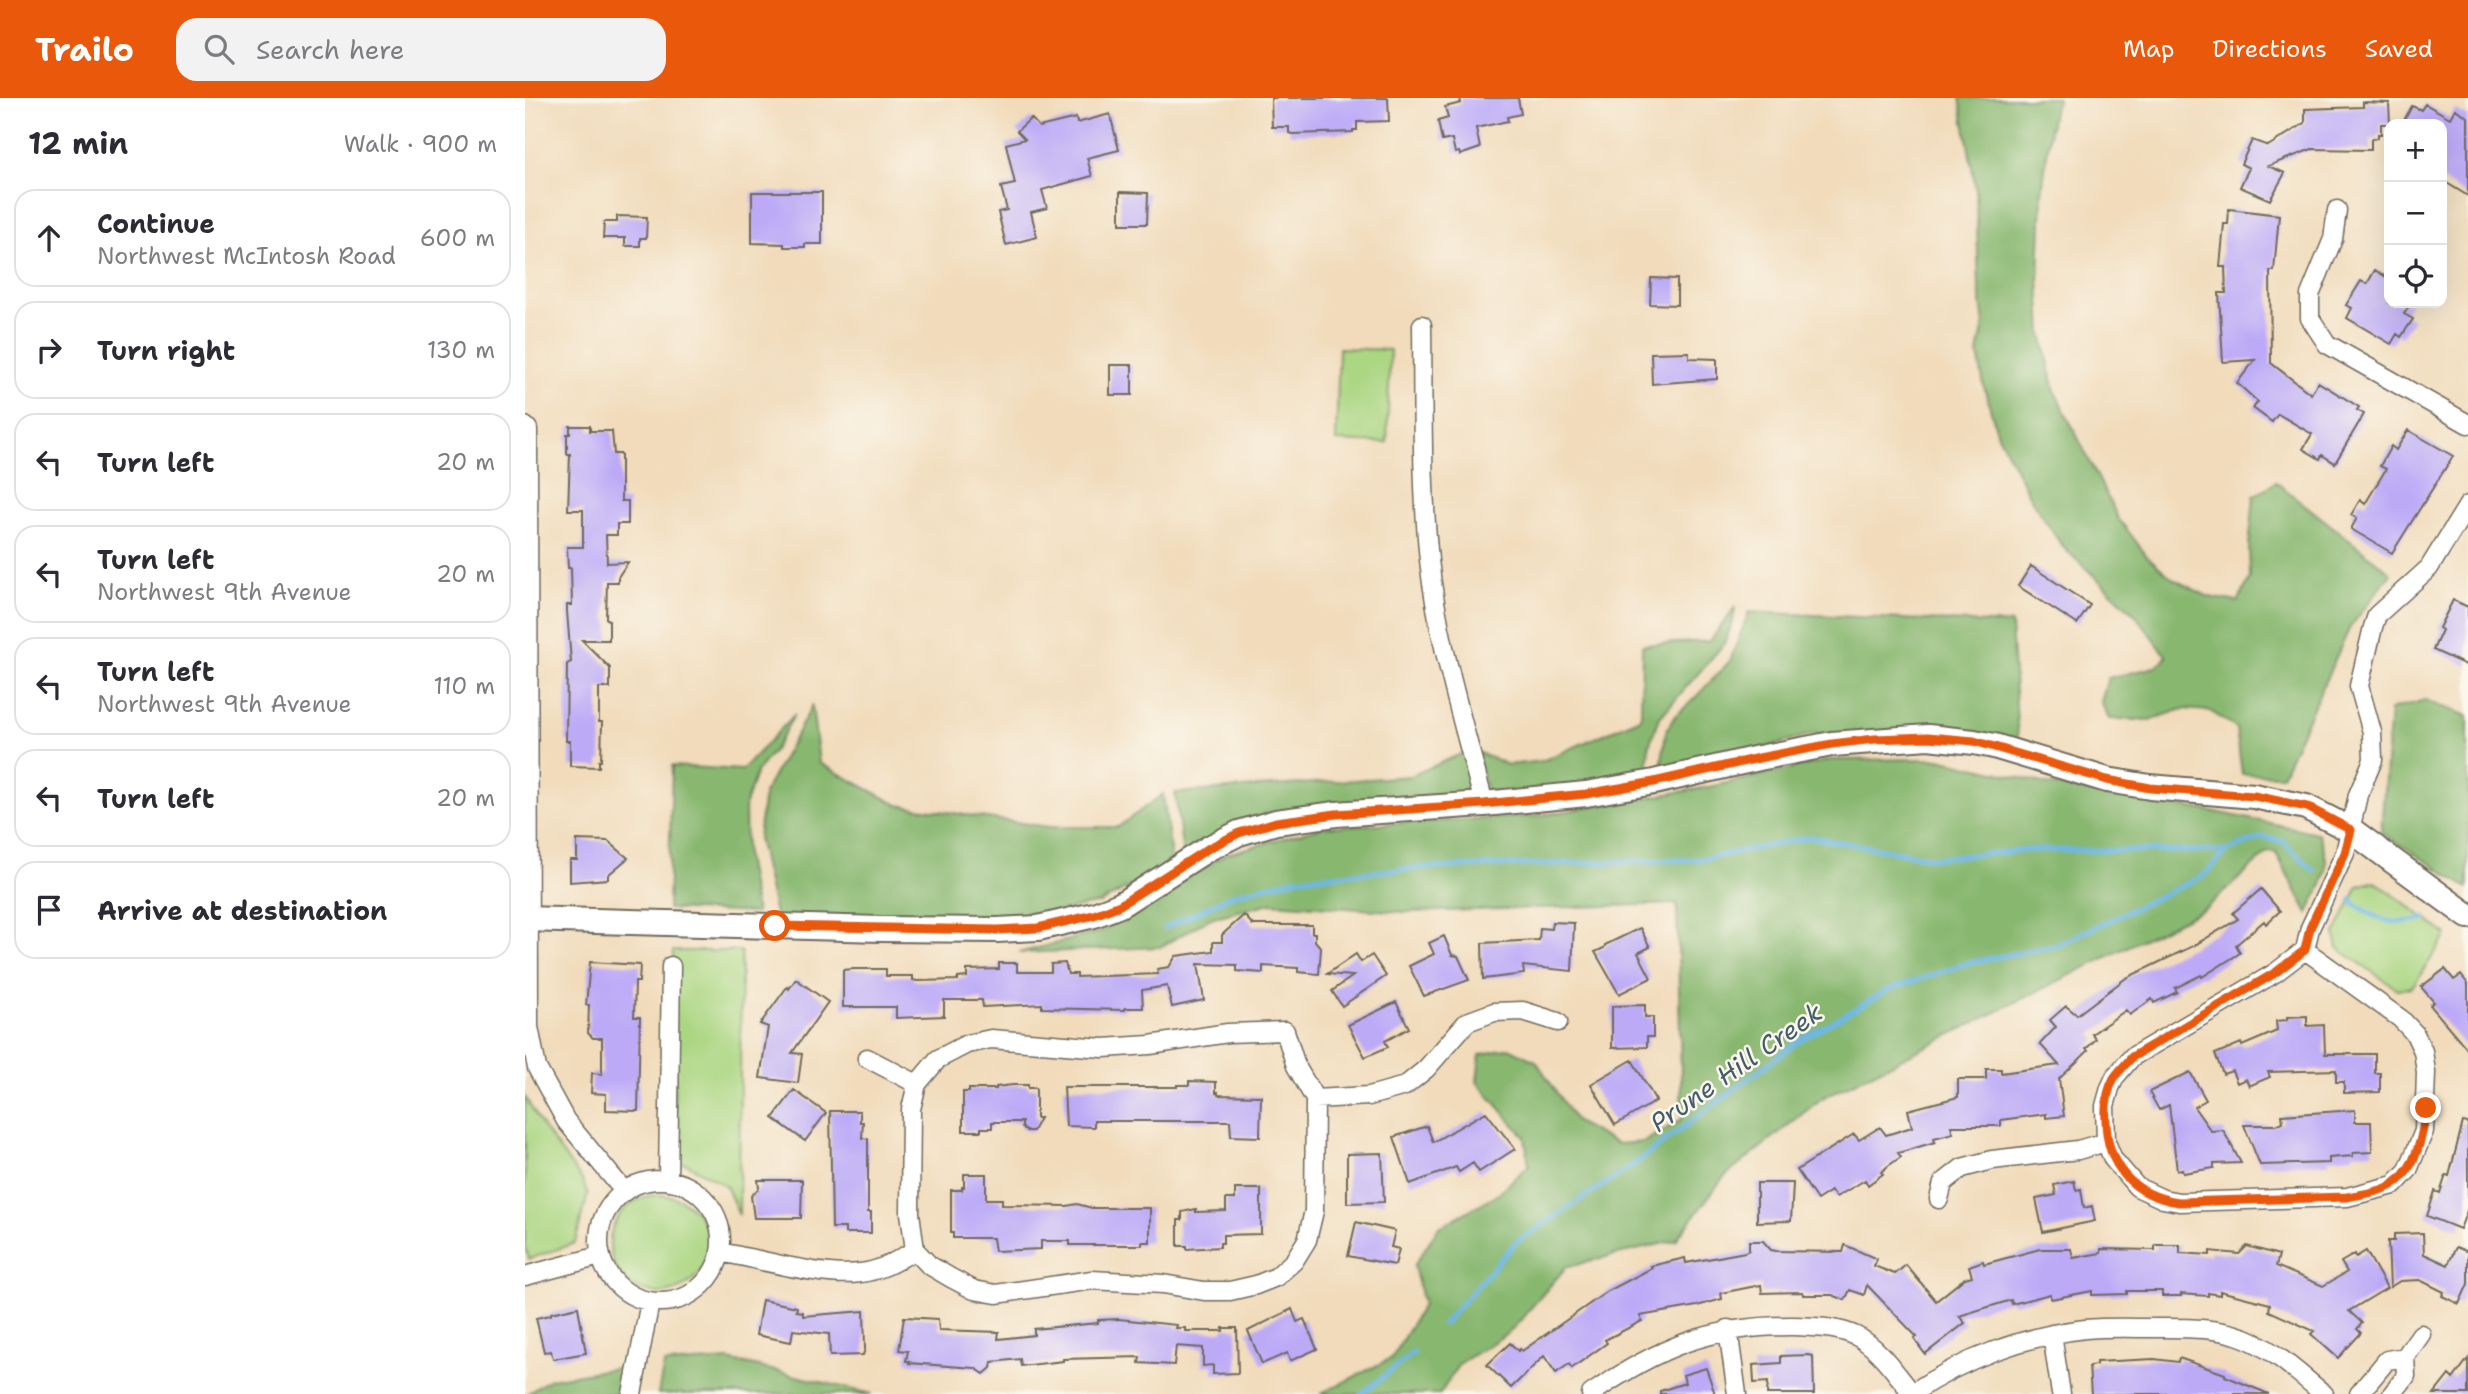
<!DOCTYPE html>
<meta charset="utf-8">
<style>
:root{--surface:#fff;--page:#f2f2f3;--text:#2b2b33;--muted:#7c7c81;--line:#e1e1e2;--accent:#ea580c}
body{margin:0;font-family:"Shantell Sans",sans-serif;background:var(--page);color:var(--text)}
.controls{position:absolute;right:21px;top:21px;display:grid;overflow:hidden;border-radius:14px;box-shadow:0 7px 28px #0002}
.controls button{width:63px;height:63px;display:grid;place-items:center;padding:0;border:0;border-bottom:2px solid var(--line);background:var(--surface);color:var(--text);font:35px sans-serif}
.stop{position:absolute;width:21px;height:21px;margin:-16px;border:5px solid #ea580c;border-radius:50%;background:#fff}
.stop.end{background:#ea580c;border-color:#fff;box-shadow:0 2px 7px #0008}
.list{margin:0;padding:0;list-style:none}
h2{display:flex;justify-content:space-between;align-items:center;height:91px;margin:0;padding:0 28px;font-size:30px}
h2 small{font-size:23px;font-weight:400;color:var(--muted)}
.list li{display:grid;grid-template-columns:46px 1fr auto;gap:21px;align-items:center;box-sizing:border-box;height:98px;margin:0 14px 14px;padding:0 14px;border:2px solid var(--line);border-radius:21px}
.list b{display:block;font-size:26px;white-space:nowrap}
.list p{margin:0;font-size:23px;white-space:nowrap;color:var(--muted)}
.list em{font-size:23px;font-style:normal;color:var(--muted)}
.icon{flex:none;width:38px;height:38px;fill:none;stroke:currentColor;stroke-width:2;stroke-linecap:round;stroke-linejoin:round}
.map{position:relative;flex:none;width:1943px;height:1296px;overflow:hidden}
header{display:flex;align-items:center;gap:42px;box-sizing:border-box;height:98px;padding:0 35px;background:var(--accent);color:#fff}
header strong{font-size:33px}
nav{display:flex;gap:38px;margin-inline-start:auto;font-size:24px}
.search{width:490px;height:63px;background:var(--page);display:flex;align-items:center;gap:18px;box-sizing:border-box;padding:0 24px;border-radius:21px;color:var(--muted);font-size:26px}
main{display:flex}
aside{flex:1;background:var(--surface)}
.map>svg:first-child{display:block}
.green{fill:#abd682;stroke:#6b8056;stroke-width:2}
.forest{fill:#88b770;stroke:#5a714e;stroke-width:2}
.lines{fill:none;stroke-linecap:round;stroke-linejoin:round}
.stream{stroke:#6db7e5;stroke-width:5}
.building{fill:#bcaaf7}
.street-casing{stroke:#70695d;stroke-width:21}
.secondary-casing{stroke:#70695d;stroke-width:28}
.street{stroke:#fff;stroke-width:18}
.secondary{stroke:#fff;stroke-width:24}
.route{stroke:#ea580c;stroke-width:9}
.labels{text-anchor:middle;dominant-baseline:central;stroke-width:5;stroke-linejoin:round;paint-order:stroke}
.water-label{font-size:26px;font-style:italic;fill:#425c6c;stroke:#fbf7ec}
</style>
<header>
<strong>Trailo</strong>
<div class="search"><svg class="icon" aria-label="search" viewBox="0 0 24 24"><circle cx="10" cy="10" r="6"/><path d="M15 15l6 6"/></svg>Search here</div>
<nav><a>Map</a><a>Directions</a><a>Saved</a></nav>
</header>
<main>
<aside>
<h2>12 min<small>Walk · 900 m</small></h2>
<ul class="list">
<li><svg class="icon" aria-label="ahead" viewBox="0 0 24 24"><path d="M12 20V5M6 11l6-6 6 6"/></svg><div><b>Continue</b><p>Northwest McIntosh Road</p></div><em>600 m</em></li>
<li><svg class="icon" aria-label="right" viewBox="0 0 24 24"><path d="M7 20v-9h11M14 6l5 5-5 5"/></svg><div><b>Turn right</b></div><em>130 m</em></li>
<li><svg class="icon" aria-label="left" viewBox="0 0 24 24"><path d="M17 20v-9H6M10 6l-5 5 5 5"/></svg><div><b>Turn left</b></div><em>20 m</em></li>
<li><svg class="icon" aria-label="left" viewBox="0 0 24 24"><path d="M17 20v-9H6M10 6l-5 5 5 5"/></svg><div><b>Turn left</b><p>Northwest 9th Avenue</p></div><em>20 m</em></li>
<li><svg class="icon" aria-label="left" viewBox="0 0 24 24"><path d="M17 20v-9H6M10 6l-5 5 5 5"/></svg><div><b>Turn left</b><p>Northwest 9th Avenue</p></div><em>110 m</em></li>
<li><svg class="icon" aria-label="left" viewBox="0 0 24 24"><path d="M17 20v-9H6M10 6l-5 5 5 5"/></svg><div><b>Turn left</b></div><em>20 m</em></li>
<li><svg class="icon" aria-label="arrive" viewBox="0 0 24 24"><path d="M6 21V4h12l-3 4 3 4H6"/></svg><div><b>Arrive at destination</b></div></li>
</ul>
</aside>
<div class="map">
<svg width="1943" height="1296" viewBox="0 0 1943 1296">
<rect width="100%" height="100%" fill="#fbf7ec"/>
<filter id="ink" filterUnits="userSpaceOnUse"><feTurbulence type="fractalNoise" baseFrequency=".0143" numOctaves="2"/><feDisplacementMap in="SourceGraphic" scale="14" xChannelSelector="R" yChannelSelector="G"/><feConvolveMatrix kernelMatrix="1 2 1 2 8 2 1 2 1" color-interpolation-filters="sRGB"/></filter>
<filter id="wash" filterUnits="userSpaceOnUse"><feTurbulence type="fractalNoise" baseFrequency=".00686" numOctaves="4" result="noise"/><feDisplacementMap in="SourceGraphic" scale="28" xChannelSelector="R" yChannelSelector="G"/><feGaussianBlur stdDeviation="1.57" result="paint"/><feColorMatrix in="noise" values="0 0 0 0 0 0 0 0 0 0 0 0 0 0 0 0 0 1.4 0 .05"/><feComposite in="paint" operator="in"/></filter>
<g filter="url(#wash)">
<rect width="100%" height="100%" fill="#f1dbbb"/>
<path class="green" d="M814,250L865,252L862,345L811,343Z
M1850,783L1922,837L1887,889L1872,891L1813,850L1810,836L1833,788Z
M148,853H216L214,1117L201,1088L162,1066L150,1063Z
M0,999L19,1031L57,1082L63,1096L50,1145L4,1161L0,1147Z
M85 1146a49 49 0 1 1 98 0a49 49 0 1 1-98 0Z"/>
<path class="forest" d="M1435,0H1533L1527,17L1517,94L1514,181L1517,236L1530,294L1593,420L1622,458L1648,481L1684,499L1713,504L1725,480L1724,449L1729,398L1751,384L1866,475L1824,531L1757,677L1717,676L1711,630L1685,613L1658,611L1625,622L1584,621L1576,604L1583,580L1630,569L1642,559L1609,515L1538,449L1507,403L1473,337L1459,289L1453,255L1459,226L1454,189L1451,92Z
M1210,509L1208,523L1199,546L1135,619L1124,647L1122,676L963,701L952,654L983,667L1017,663L1116,620L1117,547L1185,543Z
M1224,514L1486,526L1493,642L1444,634L1287,636L1251,647L1136,670L1141,633L1150,618L1167,603L1205,563Z
M1900,602L1943,618V790L1856,734L1865,612Z
M287,608L294,665L373,707L524,729H593L638,696L647,766L575,805L481,824L251,821L233,740L239,695Z
M270,616L249,652L232,673L220,706L221,759L231,815L143,811L147,668L217,672Z
M941,654L953,701L879,704L658,757L650,695L885,678Z
M1414,661L1531,688L1691,714L1793,735C1809,774 1800,779 1783,815L1751,755L1743,754L1681,810L1297,1000L1198,1080L1151,1142L1041,1169L986,1233L934,1266L915,1296H795L867,1260L898,1206L889,1168L913,1130L973,1096L1004,1067L1000,1039L952,984L955,957L984,950L1011,963L1051,1024L1092,1046L1119,1044L1157,1021L1152,806L882,814L746,805L686,820L635,849L494,855L577,833L629,798L701,756L797,729L1012,718L1184,689L1305,662Z
M204,1262L347,1296H133L139,1266Z
M97,1269L92,1296H2L25,1281Z"/>
<g class="lines">
<path class="stream" d="M1826,802C1852,823 1866,829 1900,820
M640,830L709,796L773,780L893,770L1179,761L1285,739L1410,760L1506,752L1702,753
M918,1226L991,1144L1104,1070L1275,942L1365,891L1443,865L1532,847L1678,778L1702,753L1738,739L1757,743L1789,772
M837,1296L888,1255"/>
</g>
<g id="blocks">
<path class="building" d="M746,0H863L864,23L832,24V32H828V34L767,36L764,35V29H747Z
M935,0H993L996,16L982,19L983,23L951,30L955,50L935,57L934,54L930,55L927,41L917,43L913,23L923,20L920,9L936,5Z
M1838,4L1864,5L1865,26H1856V36H1853V40L1846,41V52L1787,51L1743,68L1760,75L1745,102L1715,89L1724,70L1716,66L1727,42L1743,48L1780,25V11L1838,9Z
M1900,6L1925,20L1930,11L1943,19V98L1917,82V26H1877L1887,8L1896,12Z
M585,16L594,52L562,60L567,78L517,92L522,110L506,114L512,139L481,147L473,114L482,112L476,89L490,86L481,46L500,41L492,33L506,20L514,29L551,20L552,25Z
M227,94H297V146H280V149H259V146L227,145Z
M595,94L623,95L622,126H595Z
M1704,111L1754,117L1749,173H1745L1746,265L1786,296L1793,284L1834,309L1832,312L1839,316L1810,365L1797,357L1795,361L1778,351L1787,336L1753,316L1747,324L1728,310L1733,304L1712,285L1730,262L1698,264L1694,195H1701L1700,169H1695L1699,126H1703Z
M92,118L122,119L121,140H115V148H100V140H78L79,124H92Z
M1850,172L1864,181V205H1886L1879,216L1888,221L1876,239L1872,236L1866,246L1822,220L1827,210L1821,207L1836,183L1842,186Z
M1126,180L1152,181V207L1125,206Z
M1164,254V260L1192,261V281L1127,286L1126,255Z
M585,267H607V297H585Z
M45,328H65V333H87L89,356H96V403H103V426H92V437H81L82,465L103,464L93,479V484H82L81,520L84,523V542H57L85,570V590H74V624H77L76,663H74V669L45,668V643H41L42,566L46,564L42,513V507H47L46,470H43L42,449H58V412H43L45,356H42V336H45Z
M1883,332L1928,358L1867,455L1826,431L1832,420L1826,417L1835,402L1840,406L1861,371L1855,368L1866,348L1871,352Z
M1506,468L1565,507L1552,526L1493,488Z
M1928,502L1943,509V568L1908,552L1917,532L1914,530Z
M52,742L83,743L103,760L83,777V781L45,784V762H52Z
M1736,791L1755,813L1741,826L1739,823L1711,847L1715,855L1677,879L1676,877L1650,890L1652,894L1629,905L1627,901L1605,917L1601,912L1567,936L1571,941L1561,951L1563,953L1534,981L1539,1018L1521,1020V1016L1476,1022V1028H1426L1428,1035L1409,1040L1410,1044L1373,1055L1376,1059L1363,1068L1356,1074L1358,1076L1343,1087L1340,1082L1311,1099L1306,1093L1292,1102L1272,1072L1329,1036L1334,1042L1355,1029L1361,1037L1387,1029L1383,1012L1433,999V981H1461V971H1476V975L1534,967L1515,946L1531,929L1525,922L1541,908L1552,917L1601,880L1668,848L1713,821L1708,815Z
M719,817L728,827H787V835H790V843L796,850L794,876L773,874V870L738,868V875L712,873V867L673,866L679,902L647,909L642,888L617,892L618,910H600V912L517,910V906L458,909L457,902H419V918L371,920V909H318V872L329,871H361V878H388V882L392,883L433,882V880L442,879V872L474,871V865H492V874H526V866L540,865L543,876H552V879L633,876L632,871L644,869L651,858L688,853V844H697V837Z
M1027,824L1049,825L1047,873L998,868L999,876L958,881L957,845L1014,842L1015,830L1026,831Z
M1115,830L1125,849L1113,855L1126,880L1094,896L1070,854L1079,850L1080,847Z
M919,838L927,857L933,858L944,882L899,898L884,868L909,856L904,845Z
M831,856L836,864L847,857L861,878L817,908L807,893L828,878L802,876Z
M65,864L115,867L114,884H110L109,919H115L113,1013L81,1012V996L66,995L67,975L77,976V940H68L63,935L64,907H61Z
M1920,871L1929,882L1936,877L1943,886V952L1905,907L1909,904L1896,889Z
M271,881L303,904L267,955L277,956L273,985L235,980L243,929L235,926L262,889L264,891Z
M871,904L884,930L860,943L863,949L840,959L823,927Z
M1120,907V919H1128V939H1122V949L1087,950V908Z
M1782,918V928L1799,927L1800,956H1850V975H1855V994L1819,995V984H1811V972L1743,974L1745,979L1724,988L1721,981L1712,985L1707,973L1698,976L1690,956L1716,945L1717,948L1752,933L1751,923L1762,922V919Z
M1107,962L1131,1003L1090,1027L1066,986Z
M1665,974L1681,1002L1669,1009L1686,1033L1698,1032L1716,1065L1689,1066V1070L1658,1075L1657,1071L1652,1072L1644,1007L1634,1012L1624,994Z
M664,983L691,984V995L693,994V997L736,998L735,1039L706,1038L705,1023H569V1029L541,1028L539,989H652V987H664Z
M488,987H503V990H511V1020H515L508,1033H501L497,1029V1024H467V1030H456V1033H438V994H444V991H471V989Z
M269,992L301,1015L280,1043L248,1020Z
M1830,1012V1024H1846L1847,1054L1828,1055V1058L1804,1060V1065L1735,1067L1719,1027H1751L1758,1024L1757,1017Z
M305,1013H335V1024H338L337,1040L343,1041V1114H346V1135H320V1130H307Z
M961,1014L990,1051L954,1074L948,1065L934,1074L931,1069L885,1086L869,1039L902,1028L908,1044Z
M1938,1024L1943,1025V1110L1935,1131L1902,1118L1910,1093L1915,1095L1921,1077L1924,1078Z
M857,1055L859,1104L822,1105V1056Z
M439,1076H461V1101H477V1107L542,1108L552,1106L567,1110H625V1144H617V1147H545V1143H516V1151L470,1153L468,1140H428V1135H426V1092H437V1089H439Z
M233,1082H277L276,1120H229L226,1098L234,1090Z
M1549,1083L1551,1092L1556,1091L1559,1110L1567,1108L1570,1123L1518,1134L1511,1101L1531,1097L1529,1087Z
M1232,1085H1268L1266,1123L1232,1124Z
M710,1091H736V1136L698,1137V1145H695V1149L662,1151V1148H653V1122H657V1114L671,1111V1114L701,1113V1101H710Z
M831,1124L870,1133L866,1149L874,1151L870,1167L823,1158Z
M1898,1135L1899,1156L1923,1167L1931,1149L1943,1154V1186L1934,1206L1917,1198L1919,1194L1895,1182L1875,1183L1865,1189L1863,1143H1869V1136Z
M1224,1143H1238L1246,1152L1251,1153L1318,1154L1320,1147L1352,1161L1349,1168L1370,1176L1381,1167L1411,1203L1440,1180L1447,1178L1444,1168L1458,1163L1459,1166L1515,1151H1546L1548,1160L1576,1155V1151L1630,1152V1147H1655V1155L1685,1157V1153L1714,1156L1722,1148L1754,1157L1751,1168L1798,1188L1822,1174L1816,1164L1830,1156L1831,1159L1841,1153L1862,1190L1824,1213L1837,1225L1832,1231L1836,1235L1813,1260L1786,1236L1789,1233L1744,1213L1745,1206L1695,1193V1197L1683,1195V1198L1656,1196V1198H1637V1193H1602V1196L1567,1197V1193L1526,1201L1525,1196L1487,1206L1486,1202L1434,1218L1440,1225L1400,1256L1389,1241L1392,1239L1342,1187L1339,1197L1325,1192L1320,1202L1307,1197H1278V1194L1237,1195L1236,1187L1196,1195L1197,1201L1172,1208L1115,1218L1117,1223L1080,1242L1082,1245L1047,1270L1044,1266L1031,1275L1019,1258L986,1290L962,1267L985,1245L993,1253L995,1251L997,1253L1083,1193L1127,1170L1126,1168L1160,1160L1161,1165L1220,1154L1224,1152Z
M237,1202L272,1209L271,1213L278,1214V1218L339,1213L340,1251L338,1257L305,1258L304,1236L268,1232L266,1244L231,1237Z
M53,1209L61,1255L28,1261L26,1253L19,1254L11,1220L26,1217V1215Z
M767,1211L772,1224L779,1221L792,1251L765,1263L762,1255L737,1266L723,1233Z
M379,1219L413,1221L414,1232L474,1234L473,1241L509,1237V1231L573,1225V1222L594,1221L652,1227L651,1230H660V1233H698V1230H712L713,1275L688,1276V1267L678,1268V1250L651,1248L649,1267L614,1265L615,1259L538,1261V1263L496,1268L495,1261L467,1264L466,1270L459,1276L450,1270L384,1265L385,1263H381L383,1253L374,1252Z
M1283,1257L1288,1258L1289,1296H1242L1243,1284L1229,1285L1228,1267L1256,1265V1258Z
M1654,1260L1700,1276V1278L1744,1296H1566L1564,1268L1571,1267V1264L1629,1261L1653,1264Z
M1943,1261V1296H1909L1924,1277L1928,1281Z
M1181,1270L1190,1296H1135V1293L1160,1285L1158,1277Z"/>
</g>
</g>
<g filter="url(#ink)">
<use href="#blocks" fill-opacity="0" stroke="#70695d" stroke-width="2"/>
<g class="lines">
<g class="street-casing">
<path id="street" d="M1812,112L1808,141L1785,197V220L1802,246L1943,326
M897,227C898,305 896,384 904,462C913,544 939,626 959,706
M0,328L3,331L4,929L12,970L41,1023L99,1093
M1780,852L1876,921L1890,936L1898,953L1901,974L1899,1033L1883,1072L1869,1087L1822,1099L1654,1104L1638,1101L1612,1089L1588,1061L1581,1044L1580,1008L1585,990L1590,979L1607,959L1750,875L1780,852L1785,830L1820,755L1833,697L1848,662L1847,634L1834,588L1848,529L1852,517L1904,470L1943,407
M760,933L771,968L790,1001L789,1113L782,1142L769,1163L751,1179L731,1187L705,1193H679L638,1186L567,1182L471,1196L449,1192L426,1180L404,1167L390,1152L385,1115L386,1011L392,986L413,961L442,946L466,941L578,950L625,947L703,935Z
M342,960L392,986
M790,1001L844,998L880,988L901,971L942,924L969,914L998,913L1033,924
M74 1143a61 61 0 1 1 122 0a61 61 0 1 1-122 0Z
M143,1083L146,868
M1414,1101L1418,1085L1437,1070L1467,1062L1553,1052L1581,1044
M195,1154C234,1161 298,1180 335,1175C356,1173 373,1162 390,1152
M0,1178L75,1158
M1203,1231L1212,1296
M1527,1236L1536,1296
M107,1296L125,1204
M1066,1296C1132,1250 1186,1227 1269,1228C1290,1229 1312,1229 1331,1238C1354,1249 1371,1276 1387,1295
M1386,1296C1437,1261 1499,1238 1560,1231C1583,1229 1607,1230 1630,1230C1660,1230 1692,1229 1720,1240C1750,1252 1774,1276 1799,1296
M1834,1296L1862,1262L1880,1259
M1867,1296L1881,1278L1880,1259L1896,1236"/>
</g>
<g class="secondary-casing">
<path id="secondary" d="M0,821L356,831L472,832L513,830L569,817L595,807L684,750L714,735L751,724L811,716L959,706L1061,696L1129,684L1234,660L1307,646L1403,639L1449,644L1469,648L1582,682L1625,689L1729,698L1781,709L1826,732L1943,818"/>
</g>
<use href="#street" class="street"/>
<use href="#secondary" class="secondary"/>
</g>
</g>
<g class="lines" filter="url(#ink)">
<path class="route" d="M250,828L472,832L513,830L569,817L595,807L684,750L714,735L751,724L811,716L959,706L1061,696L1129,684L1234,660L1307,646L1350,641L1403,639L1449,643L1582,682L1625,690L1729,698L1782,709L1826,732L1820,755L1785,830L1780,852L1750,875L1607,959C1601,966 1594,973 1589,980C1582,993 1580,1008 1581,1023C1582,1069 1609,1098 1654,1104L1822,1099C1837,1096 1858,1094 1870,1085C1892,1069 1898,1036 1901,1010"/>
</g>
<g class="labels">
<g class="water-label">
<text transform="translate(1211 969) rotate(-35)">Prune Hill Creek</text>
</g>
</g>
</svg>
<div class="controls">
<button>+</button>
<button>−</button>
<button><svg class="icon" aria-label="locate" viewBox="0 0 24 24"><circle cx="12" cy="12" r="6"/><path d="M12 2v4M12 18v4M2 12h4M18 12h4"/></svg></button>
</div>
<div class="stop" style="left:250px;top:828px"></div>
<div class="stop end" style="left:1901px;top:1010px"></div>
</div>
</main>
